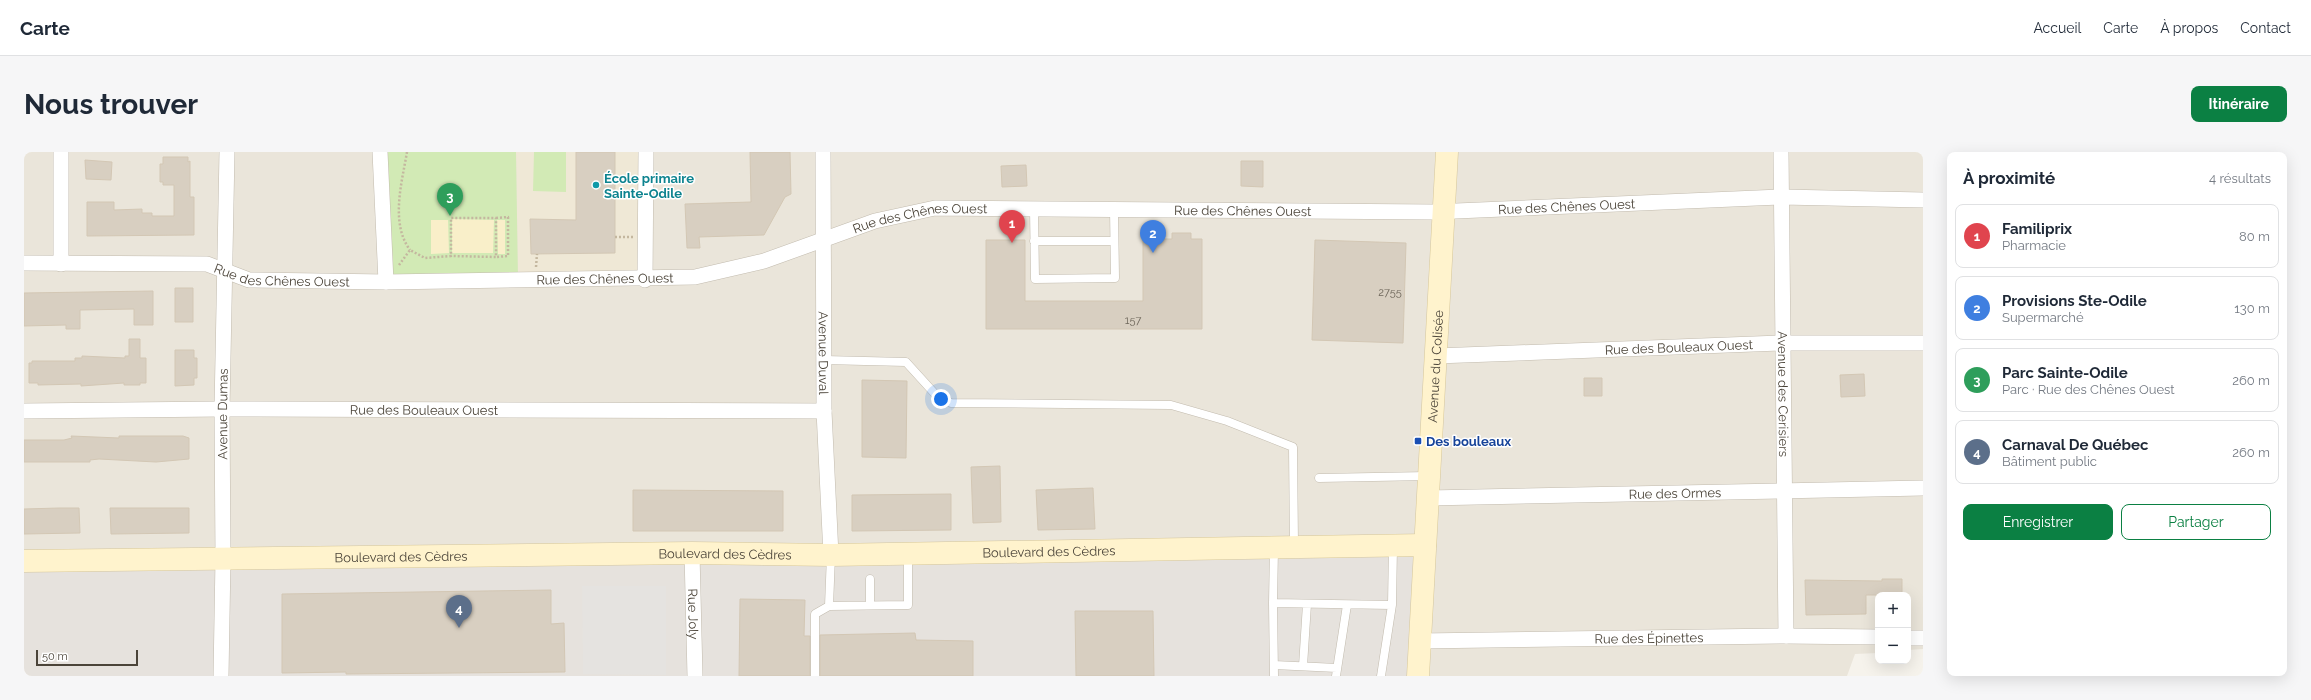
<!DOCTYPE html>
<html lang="fr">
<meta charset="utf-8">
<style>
:root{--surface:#fff;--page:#f6f6f7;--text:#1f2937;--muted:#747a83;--line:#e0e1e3;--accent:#0b8043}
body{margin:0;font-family:Raleway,sans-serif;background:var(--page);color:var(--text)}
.controls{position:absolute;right:12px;bottom:12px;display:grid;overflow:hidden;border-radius:8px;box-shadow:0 4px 16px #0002}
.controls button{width:36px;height:36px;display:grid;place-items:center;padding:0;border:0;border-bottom:1px solid var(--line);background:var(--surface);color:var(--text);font:20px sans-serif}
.scale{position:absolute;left:12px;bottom:10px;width:102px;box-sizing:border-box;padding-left:4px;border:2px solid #4b4439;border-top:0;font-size:11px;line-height:14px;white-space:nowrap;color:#4b4439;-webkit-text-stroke:3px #fff;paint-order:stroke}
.you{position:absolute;left:917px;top:247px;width:14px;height:14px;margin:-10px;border:3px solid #fff;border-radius:50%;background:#1a73e8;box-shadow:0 0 0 6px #1a73e833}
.badge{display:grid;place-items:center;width:26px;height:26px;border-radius:50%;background:var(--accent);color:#fff;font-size:13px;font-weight:700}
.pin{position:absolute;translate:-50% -33px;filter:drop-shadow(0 1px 2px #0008)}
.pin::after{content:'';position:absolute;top:21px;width:14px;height:12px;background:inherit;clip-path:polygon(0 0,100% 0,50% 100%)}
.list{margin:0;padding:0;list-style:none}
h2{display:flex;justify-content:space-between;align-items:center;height:52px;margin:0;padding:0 16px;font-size:17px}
h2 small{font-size:13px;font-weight:400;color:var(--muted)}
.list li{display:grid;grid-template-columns:26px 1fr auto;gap:12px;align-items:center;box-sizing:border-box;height:64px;margin:0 8px 8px;padding:0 8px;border:1px solid var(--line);border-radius:8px}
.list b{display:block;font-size:15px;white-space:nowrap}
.list p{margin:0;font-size:13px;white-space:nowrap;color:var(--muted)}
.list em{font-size:13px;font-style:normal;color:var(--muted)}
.actions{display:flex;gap:8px;padding:12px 16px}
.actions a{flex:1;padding:9px 0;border:1px solid var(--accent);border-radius:8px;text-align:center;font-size:14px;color:var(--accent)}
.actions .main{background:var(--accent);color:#fff}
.map{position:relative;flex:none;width:1899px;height:524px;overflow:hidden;border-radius:8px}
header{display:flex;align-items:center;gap:24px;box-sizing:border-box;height:56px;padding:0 20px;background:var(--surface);border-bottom:1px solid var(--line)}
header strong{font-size:19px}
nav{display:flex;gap:22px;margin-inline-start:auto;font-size:14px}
.intro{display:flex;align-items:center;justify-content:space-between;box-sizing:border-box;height:96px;padding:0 24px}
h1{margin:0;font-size:28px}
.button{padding:10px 18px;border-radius:8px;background:var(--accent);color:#fff;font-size:14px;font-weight:700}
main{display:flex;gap:24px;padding:0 24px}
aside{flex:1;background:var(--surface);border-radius:8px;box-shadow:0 4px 16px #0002}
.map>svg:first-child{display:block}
.residential{fill:#eae5da}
.industrial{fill:#e6e2dd}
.education{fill:#efe8d6}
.green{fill:#d2eab5}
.sand{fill:#f9efc9}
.parking{fill:#e5e3e0}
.building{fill:#d8cfc1;stroke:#d3c7b4}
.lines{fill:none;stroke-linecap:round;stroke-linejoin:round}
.lane-casing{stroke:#c2bbae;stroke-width:9}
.street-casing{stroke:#c2bbae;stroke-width:16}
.secondary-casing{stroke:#d6c79b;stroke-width:23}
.path{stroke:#c4b79f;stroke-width:2.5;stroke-dasharray:2 2;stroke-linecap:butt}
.lane{stroke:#fff;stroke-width:8}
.street{stroke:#fff;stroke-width:15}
.secondary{stroke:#fff3cd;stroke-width:22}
.culture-dot{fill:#0f9aa8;stroke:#fff;stroke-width:1.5}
.transit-dot{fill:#1a4fb4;stroke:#fff;stroke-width:1.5}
.labels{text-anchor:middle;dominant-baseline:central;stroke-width:3;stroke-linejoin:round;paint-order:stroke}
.number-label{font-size:11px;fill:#6e675b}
.culture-label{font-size:13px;font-weight:bold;fill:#0d838f;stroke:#fff;text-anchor:start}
.street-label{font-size:13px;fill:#4b4439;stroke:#fff}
.transit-label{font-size:13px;font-weight:bold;fill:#164399;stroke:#fff;text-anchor:start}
</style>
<header>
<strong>Carte</strong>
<nav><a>Accueil</a><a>Carte</a><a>À propos</a><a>Contact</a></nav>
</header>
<div class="intro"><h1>Nous trouver</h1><a class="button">Itinéraire</a></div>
<main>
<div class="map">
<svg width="1899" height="524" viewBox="0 0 1899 524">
<rect width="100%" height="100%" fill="#f6f3ec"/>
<path class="residential" d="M0,0H1899V497L1884,498V443H1854V501L1831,502L1823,524H1394L0,409Z"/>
<path class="industrial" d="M1401,393L1394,524H0V409Z"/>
<path class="education" d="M492,0H622L621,128H494Z"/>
<path class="green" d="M356,0H492L494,128L362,130Z
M510,0H542V40L509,39Z"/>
<path class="sand" d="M428,67L470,68L469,101H428Z
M407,68H424L425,101L407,102Z
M473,68H481V102H474Z"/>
<path class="parking" d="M558,434H642V523L559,522Z"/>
<path class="building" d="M552,0H591V101L507,102L506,67L552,68Z
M726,0H766L767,42L761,45L740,83L675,85L676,96H663L661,52L727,50Z
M139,5H164V10L166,9V45H170V83L63,84V50H90V58L118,57V61H128V64H150V33H139V30H136V12H139Z
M61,8L88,10L87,28L62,27Z
M1217,9H1239V35L1217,34Z
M1002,13L1003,34L978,35L977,14Z
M1148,81H1167V87H1178V177H962V88H1001V149H1119V87H1148Z
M1291,88L1382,91L1379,191L1288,188Z
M151,136H169V170H151Z
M129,139V173H110V157L56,158V177H42V173L0,174V141Z
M105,187H116V206H122V231H116V233H100V231L57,234V232L14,233V231H5V211H8V209H51V206H58V204L101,206V204H105Z
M151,198H170V206H173V226H170V233L151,234Z
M1840,222L1841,244L1817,245L1816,223Z
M1560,226H1578V244H1560Z
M838,228L883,229L882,306L838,305Z
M47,284L95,286V284H159L165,286V307L132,310L75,307L66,308V310H0V288H40L48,286Z
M976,314L977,370L949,371L947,315Z
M1069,336L1071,377L1014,378L1012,338Z
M609,338L759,339V379H609Z
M927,342V378L828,379V343Z
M35,356H55L56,381L0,382V357Z
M86,356H165V381L87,382Z
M1858,427H1878V443H1842V462L1782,463L1781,428L1858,429Z
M527,438V472L540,471L541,520L322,522V520L258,521V442Z
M716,447L781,448L780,484H786V524H715Z
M1051,459H1129L1130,524H1052Z
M891,481L892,488L949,489V524H796V483Z"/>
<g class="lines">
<g class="lane-casing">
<path id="lane" d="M1010,56L1011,127L1091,126L1090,57
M1010,89H1090
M800,208L882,210L912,243L927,251L1147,253L1203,269L1269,295L1270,393
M1295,326L1404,324
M807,403L805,454L884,453V403
M1249,451L1250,396
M846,453V427
M1250,513L1313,516
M1279,514L1283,452
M791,524V462L805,454
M1250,524L1249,451L1368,453
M1312,524L1323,453
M1357,524L1368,453L1369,394"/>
</g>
<g class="street-casing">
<g id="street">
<path d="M37,0V112"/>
<path d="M356,0L362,130"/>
<path id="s1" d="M799,0L800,259L807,403"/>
<path id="s2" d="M1757,0L1762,484"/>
<path id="s3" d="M0,111L183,112L225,128L362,130L671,125L740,109L851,69L911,56L1409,60L1758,45L1899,48"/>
<path d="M621,128L622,0"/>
<path id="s4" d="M1412,204L1759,191H1899"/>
<path id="s5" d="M0,259L198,257L800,259"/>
<path id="s6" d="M1404,346L1899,336"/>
<path id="s7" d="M668,401L671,524"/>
<path d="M1884,486H1899"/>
<path id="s8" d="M1396,489L1762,484L1854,485"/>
<path id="s9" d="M197,524L199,407L198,257L203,0"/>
</g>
</g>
<g class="secondary-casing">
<g id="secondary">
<path id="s10" d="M0,409L668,401L807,403L1401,393"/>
<path id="s11" d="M1394,524L1423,0"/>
</g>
</g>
<path class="path" d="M383,0C378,30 366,71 386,98
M472,66L484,65V104L472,105
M591,85H609
M375,113L386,98L401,106L427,104V66H472V105L427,104
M512,115L513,102"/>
<use href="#lane" class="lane"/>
<use href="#street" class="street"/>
<use href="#secondary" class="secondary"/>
</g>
<circle class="culture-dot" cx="572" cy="33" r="4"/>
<rect class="transit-dot" x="1390" y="285" width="8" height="8" rx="2"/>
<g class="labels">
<g class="number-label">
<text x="1366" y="140">2755</text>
<text x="1109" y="168">157</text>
</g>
<g class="culture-label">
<text x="580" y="26">École primaire<tspan x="580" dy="15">Sainte-Odile</tspan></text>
</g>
<g class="street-label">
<text stroke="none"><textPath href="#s3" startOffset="1556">Rue des Chênes Ouest</textPath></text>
<text stroke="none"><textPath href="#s3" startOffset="1232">Rue des Chênes Ouest</textPath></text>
<text stroke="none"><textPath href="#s3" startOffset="908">Rue des Chênes Ouest</textPath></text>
<text stroke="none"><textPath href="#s3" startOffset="260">Rue des Chênes Ouest</textPath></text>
<text stroke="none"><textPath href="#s3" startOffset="584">Rue des Chênes Ouest</textPath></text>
<text stroke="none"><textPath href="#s4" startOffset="243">Rue des Bouleaux Ouest</textPath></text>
<text stroke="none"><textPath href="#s1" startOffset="201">Avenue Duval</textPath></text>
<text stroke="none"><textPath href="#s11" startOffset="310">Avenue du Colisée</textPath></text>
<text stroke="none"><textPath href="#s2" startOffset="242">Avenue des Cerisiers</textPath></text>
<text stroke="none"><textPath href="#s5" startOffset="400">Rue des Bouleaux Ouest</textPath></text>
<text stroke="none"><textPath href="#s9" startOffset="262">Avenue Dumas</textPath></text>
<text stroke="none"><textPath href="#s6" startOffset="247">Rue des Ormes</textPath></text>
<text stroke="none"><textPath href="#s10" startOffset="1025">Boulevard des Cèdres</textPath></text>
<text stroke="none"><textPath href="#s10" startOffset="701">Boulevard des Cèdres</textPath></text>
<text stroke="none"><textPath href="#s10" startOffset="377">Boulevard des Cèdres</textPath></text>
<text stroke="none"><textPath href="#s7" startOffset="61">Rue Joly</textPath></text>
<text stroke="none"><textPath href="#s8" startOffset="229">Rue des Épinettes</textPath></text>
</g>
<g class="transit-label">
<text x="1402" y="289">Des bouleaux</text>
</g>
</g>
</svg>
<div class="controls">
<button>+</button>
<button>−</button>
</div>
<div class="scale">50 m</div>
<div class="you"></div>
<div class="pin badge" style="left:988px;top:91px;background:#e0444e">1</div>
<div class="pin badge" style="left:1129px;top:101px;background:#3f7fe0">2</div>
<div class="pin badge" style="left:426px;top:64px;background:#2e9e5b">3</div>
<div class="pin badge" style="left:435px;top:476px;background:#5c6f8a">4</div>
</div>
<aside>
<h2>À proximité<small>4 résultats</small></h2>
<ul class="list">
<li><span class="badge" style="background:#e0444e">1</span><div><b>Familiprix</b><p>Pharmacie</p></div><em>80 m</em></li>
<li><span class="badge" style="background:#3f7fe0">2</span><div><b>Provisions Ste-Odile</b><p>Supermarché</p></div><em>130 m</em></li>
<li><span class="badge" style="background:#2e9e5b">3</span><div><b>Parc Sainte-Odile</b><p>Parc · Rue des Chênes Ouest</p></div><em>260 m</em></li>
<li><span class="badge" style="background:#5c6f8a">4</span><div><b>Carnaval De Québec</b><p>Bâtiment public</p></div><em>260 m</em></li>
</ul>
<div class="actions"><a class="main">Enregistrer</a><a>Partager</a></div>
</aside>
</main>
